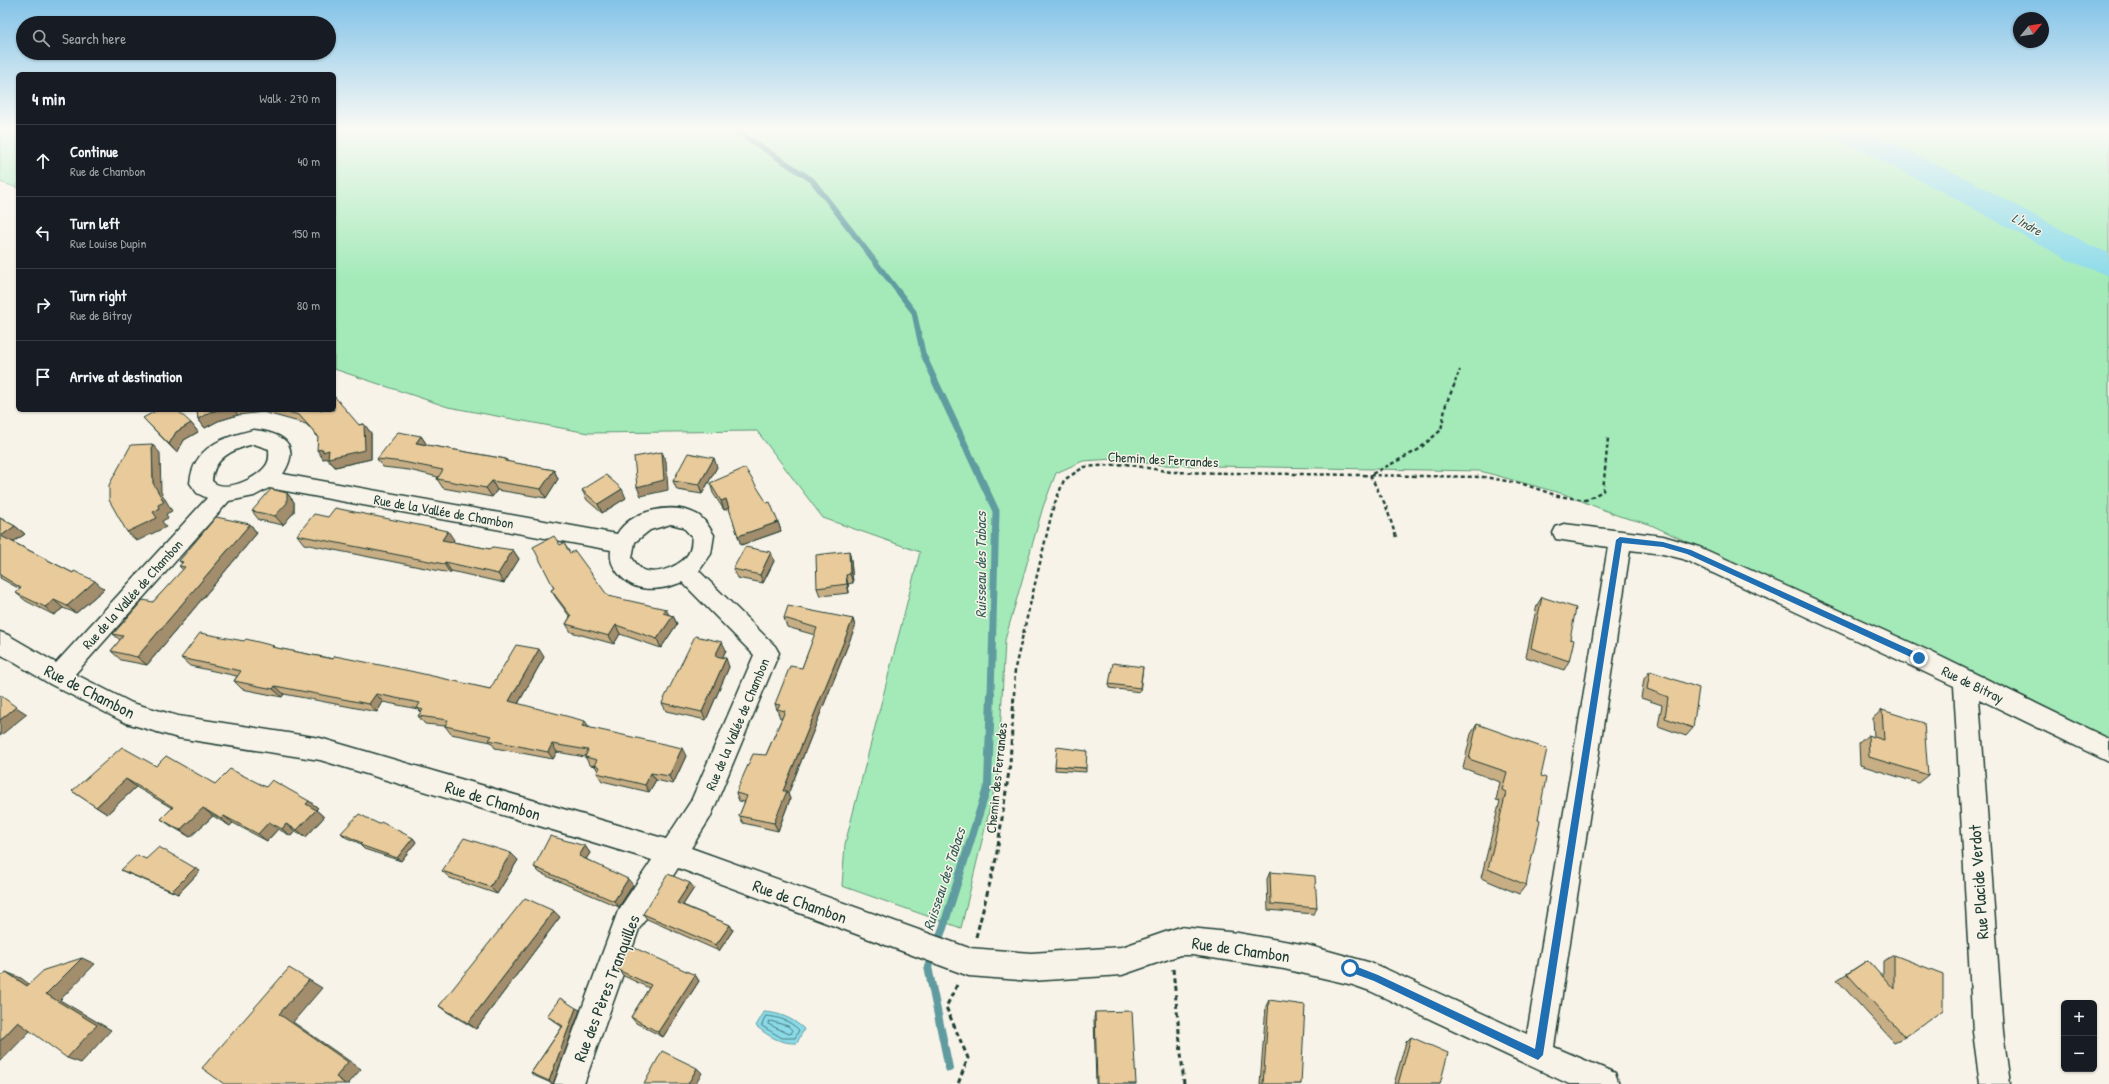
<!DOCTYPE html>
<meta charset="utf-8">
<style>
:root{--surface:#171b24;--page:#20242c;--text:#f1f3f6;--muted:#9ea1a6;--line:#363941}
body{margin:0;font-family:"Patrick Hand",sans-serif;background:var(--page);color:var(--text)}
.controls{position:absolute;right:12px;bottom:12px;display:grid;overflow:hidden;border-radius:6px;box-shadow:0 1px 3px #0004}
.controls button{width:36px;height:36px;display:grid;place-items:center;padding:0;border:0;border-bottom:1px solid var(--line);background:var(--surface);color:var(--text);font:20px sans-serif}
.compass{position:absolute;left:2013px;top:12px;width:36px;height:36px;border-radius:50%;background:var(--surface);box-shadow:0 1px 3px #0004;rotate:60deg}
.stop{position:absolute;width:12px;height:12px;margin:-9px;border:3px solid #1f6fb2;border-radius:50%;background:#fff}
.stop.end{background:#1f6fb2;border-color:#fff;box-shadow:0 1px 4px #0008}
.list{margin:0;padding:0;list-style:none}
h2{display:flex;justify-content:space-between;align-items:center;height:52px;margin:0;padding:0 16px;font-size:17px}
h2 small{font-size:13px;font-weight:400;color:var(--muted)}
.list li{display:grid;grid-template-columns:26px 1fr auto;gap:12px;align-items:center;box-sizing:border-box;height:72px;padding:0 16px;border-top:1px solid var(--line)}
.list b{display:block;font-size:15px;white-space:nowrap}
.list p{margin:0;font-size:13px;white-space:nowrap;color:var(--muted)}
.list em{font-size:13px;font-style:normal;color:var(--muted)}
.icon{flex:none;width:22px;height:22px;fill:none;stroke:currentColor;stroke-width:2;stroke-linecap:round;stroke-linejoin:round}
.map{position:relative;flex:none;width:2109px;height:1084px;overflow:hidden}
.search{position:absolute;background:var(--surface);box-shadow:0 1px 3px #0004;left:16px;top:16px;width:320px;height:44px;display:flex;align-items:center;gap:10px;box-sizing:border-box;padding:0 14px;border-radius:22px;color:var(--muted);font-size:15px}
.panel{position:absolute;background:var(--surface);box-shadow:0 1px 3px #0004;left:16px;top:72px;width:320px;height:340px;border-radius:6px}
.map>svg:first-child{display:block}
.green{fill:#a3eab8;stroke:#619476}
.water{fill:#8bdae8;stroke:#609ba0}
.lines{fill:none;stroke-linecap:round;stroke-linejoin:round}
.shore{stroke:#4a7c7c;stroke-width:1}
.stream-far2{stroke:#609ba0;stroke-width:5.5}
.stream-far1{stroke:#609ba0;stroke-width:7}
.stream{stroke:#609ba0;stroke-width:8}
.river{fill:#8bdae8;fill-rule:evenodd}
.minor-casing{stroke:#1f3d34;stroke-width:3}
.path-far2{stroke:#1f3d34;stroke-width:2;stroke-dasharray:3 2.5;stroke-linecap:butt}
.path-far1{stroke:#1f3d34;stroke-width:2.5;stroke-dasharray:4 3;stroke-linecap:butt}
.path{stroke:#1f3d34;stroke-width:3;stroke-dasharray:5 3.5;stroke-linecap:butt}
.minor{fill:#f7f3e8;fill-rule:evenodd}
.wall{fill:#c8ae85;stroke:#1f3d34}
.shaded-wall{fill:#a28d6c;stroke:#1f3d34}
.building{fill:#e8ca9b;stroke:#1f3d34}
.route{fill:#1f6fb2}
.labels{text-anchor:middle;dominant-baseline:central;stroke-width:3;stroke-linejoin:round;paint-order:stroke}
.far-water-label{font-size:13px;font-style:italic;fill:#355c58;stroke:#f7f3e8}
.street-label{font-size:14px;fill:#1f3d34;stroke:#f7f3e8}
.water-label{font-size:15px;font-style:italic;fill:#355c58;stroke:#f7f3e8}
.near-street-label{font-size:17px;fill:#1f3d34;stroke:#f7f3e8}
</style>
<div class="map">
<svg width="2109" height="1084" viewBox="0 0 2109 1084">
<rect width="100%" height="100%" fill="#f7f3e8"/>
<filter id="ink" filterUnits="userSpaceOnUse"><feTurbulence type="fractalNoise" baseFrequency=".025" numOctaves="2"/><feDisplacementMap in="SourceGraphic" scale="8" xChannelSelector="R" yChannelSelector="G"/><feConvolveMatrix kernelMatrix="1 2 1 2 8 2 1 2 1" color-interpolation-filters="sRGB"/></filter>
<g filter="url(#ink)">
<path class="green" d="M0,128H18V188L0,182Z
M334,128H2109V739L1649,524L1619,516L1564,494L1480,471L1161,465L1114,459L1083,461L1056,473L1043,507L1005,640L998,774L961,928L842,886L845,844L920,552L823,518L757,431L588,433L448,407L334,369Z"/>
<path class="water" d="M764,1012C780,1013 792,1018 804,1029L797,1043C781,1044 768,1036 756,1026Z"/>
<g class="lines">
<path class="shore" d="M766,1016C779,1017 790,1021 799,1030L795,1038H782L762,1026Z
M770,1021L788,1026L792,1030V1033L789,1034L768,1024Z"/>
<path class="stream-far2" d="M724,128L746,137L812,180L914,312L923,354L936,382"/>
<path class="stream-far1" d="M935,381L996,511L991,695"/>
<path class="stream" d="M949,1068L928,967L943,928L988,785L991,694"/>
<path class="river" d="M1823,128H1861L1963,177L2094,247L2109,253V276L2070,261L1941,191L1828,134Z"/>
<g class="minor-casing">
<path id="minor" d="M254,430C282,433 302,444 283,474L617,534C631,510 672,502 696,514C703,517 710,528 714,535L711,554L699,571L775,646L779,653L710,818L691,848L969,948L1031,953L1122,947L1180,927L1238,933L1307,945L1375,964L1527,1034L1608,547L1556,539L1553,533L1556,527L1564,524L1663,536L1697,546L1927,650L2109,739V762L1979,699L2003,1032L2010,1084H1980L1973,1032L1954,686L1683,559L1663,554L1630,550L1554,1047L1615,1073L1619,1084H1569L1370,991L1353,985L1284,969L1192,955H1180L1122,975L1031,981L969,976L678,868L639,929L584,1084H554L618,911L652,860L320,760L178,738L126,723L50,684L0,654V632L8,635L56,663L207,498L197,493L190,483C193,447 223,437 254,430ZM254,444L269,449C269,454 270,459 267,464C259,478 225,494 212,481C213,458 233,449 254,444ZM269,488L611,550C610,561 612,565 618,573C634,594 660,591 682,582L754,655L691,801L666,839L320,738L178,716L132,703L75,674L229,501L254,496ZM671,524L683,527L692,537C691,541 692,546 690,550C685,565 657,576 643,570C639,568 635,562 632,558L635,542L650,530Z"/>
</g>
<path class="path-far2" d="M1455,382L1460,370"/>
<path class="path-far1" d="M1396,537L1386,506L1370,475L1418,450L1441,430L1446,404L1456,381
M1014,695L1015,668L1053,508L1064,480L1084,467L1125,464L1171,472L1484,477L1523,484L1558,496L1586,500L1603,491L1608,438"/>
<path class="path" d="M976,937L996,859L1010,764L1014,694
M1173,969L1184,1084
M957,985L946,1007L968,1058L958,1084"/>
<use href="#minor" class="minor"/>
</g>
<path class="wall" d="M197,410H334L359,425L364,424L371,433V459L335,467L327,458L323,459L318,437L306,424L263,412L238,415L218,421L205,428L198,419Z
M143,418L191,423L198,432L184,440L177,453Z
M421,436L427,445L506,459L508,462L554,470L558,479L546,498L497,490L492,497L443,488L437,479L438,477L409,470L383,467L377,459Z
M717,467L702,494L677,490L673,481Z
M710,483L778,522L781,531L741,545L729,508L724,510L713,493Z
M582,490L626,498L602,513L587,500Z
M287,493L294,502V512L283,525L259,520L252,511Z
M328,517L454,540L453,542L490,549L513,550L519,559L504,583L451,571L450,573L304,544L297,535Z
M0,518L15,526L25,534L13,542L104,589L76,613L63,608L54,615L26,601L16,593L20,589L0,578Z
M250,524L257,533L147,665L121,660L111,651L120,640L113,634L153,602L183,570L179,566L182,563L179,561Z
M560,545L570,553L608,596L673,616L677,624L661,648L620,634L614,644L571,632L566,624L570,617L556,598L551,590L554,588Z
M849,551L851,560L853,583L848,584L849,593L820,596L817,588Z
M774,561L763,583L737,578L733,569Z
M1542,597L1570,639L1569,661L1564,670L1526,657L1537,605Z
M784,618L853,619L855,627L788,794L790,799L778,831L743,823L739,816L745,802L739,801L736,793L766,755L782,718H780L775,704L802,668L815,635L787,627Z
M276,648L490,689L544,657L518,704L589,728L686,756L673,784L656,780L649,792L602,781L597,773L598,771L595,766L590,765L585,757L557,752L553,759L495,748L491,742L451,734L445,726L425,724L418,716L421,712L418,709L383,702L377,712L284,694L282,697L242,689L234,681L237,676L190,666L181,658Z
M726,650L722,658L729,667L706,720L666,711L662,703Z
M1143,667L1140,692L1109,688V684Z
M1650,671L1693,728L1686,736L1658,726L1662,705L1641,698L1644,679Z
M1882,710L1928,775L1918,783L1860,765L1859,743L1868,735L1874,737L1873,718Z
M1477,724L1541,776L1538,819L1526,885L1519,894L1481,878L1500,801L1496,800L1500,782L1463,768L1471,734Z
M156,766L215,784L266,787L309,801L318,808L316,810L324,817L306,837L295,831L291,836L278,829L267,841L233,823L230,826L213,816L190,837L171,826L161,819L172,808L136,787L107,814L72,791Z
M1055,766L1086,768V772L1055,770Z
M379,824L413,838L416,842L401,861L364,849L360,845L361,844L345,837L341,833Z
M585,846L590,853L586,859L633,885L619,907L540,873L534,867Z
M146,859L200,871L178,894L127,873L121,870Z
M518,860L497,894L450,878L442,871Z
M1270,872L1317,908L1314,914L1268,910L1267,879Z
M694,888L683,905L730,925L733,930L719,951L647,919L643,914Z
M560,917L476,1029L447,1012L439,1006Z
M1894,955L1905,1037L1894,1042L1837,980L1868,960L1883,977V961Z
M618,970L695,975L699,981L663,1037L636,1023L631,1017L649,988L624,976Z
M1269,1000L1301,1084H1260L1266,1006Z
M580,1010L553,1084L535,1076L531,1073L562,1027L547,1016Z
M1095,1012L1136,1084H1096L1094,1018Z
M1411,1037L1440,1084H1394L1406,1042Z"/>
<path class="shaded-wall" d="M218,410H234L238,415L218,421L205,428L198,419L210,412Z
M191,423L198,432L184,440L177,453L169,444L176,432Z
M364,424L371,433V459L335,467L327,458L323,459L317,450L323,449Z
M421,436L427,445L416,443Z
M152,444L160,453L161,492L172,511L166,514L168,518L162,521L166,527L137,541L127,532L153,512L158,505L153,483Z
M662,452L666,461L668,490L641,496L637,487Z
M714,458L717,467L702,494L699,485Z
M554,470L558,479L546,498L541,489Z
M492,481L497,490L492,497L486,488Z
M622,489L626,498L602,513L598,504Z
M287,493L294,502V512L283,525L275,516Z
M726,499L729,508L724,510L721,501Z
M778,522L781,531L741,545L738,536Z
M250,524L257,533L147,665L137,657Z
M15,526L25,534L10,544L1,536Z
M448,531L454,540L448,549L442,540Z
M513,550L519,559L504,583L498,574Z
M849,551L851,560L853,583L850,574Z
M771,552L774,561L763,583L760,575Z
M445,562L451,571L450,573L444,564Z
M846,575L848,584L849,593L847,584Z
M95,581L104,589L76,613L67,606Z
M54,600L63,608L54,615L45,607Z
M666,609L670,617L663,613Z
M673,616L677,624L661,648L657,639Z
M853,619L855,627L788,794L790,799L778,831L774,823L783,791Z
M616,625L620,634L614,644L609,636Z
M722,642L726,650L719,665L715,656Z
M539,649L544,657L515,709L509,701Z
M726,658L729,667L706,720L702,712Z
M275,686L284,694L282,697L273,689Z
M376,694L383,702L377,712L369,704Z
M16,707L27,714L0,736V720Z
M585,721L590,728L582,726Z
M552,744L557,752L553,759L548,752Z
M682,748L686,756L673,784L669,776Z
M651,773L656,780L649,792L645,785Z
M126,779L136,787L107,814L96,807Z
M309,801L318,808L314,812L306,804Z
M203,808L213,816L190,837L180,830Z
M316,810L324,817L306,837L297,830Z
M224,816L233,823L230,826L221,819Z
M269,822L278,829L267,841L258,834Z
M286,824L295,831L291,836L282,829Z
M413,838L416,842L401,861L397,858Z
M585,846L590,853L584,862L579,856Z
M511,853L518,860L497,894L490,887Z
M195,868L200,871L178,894L172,891Z
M628,879L633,885L619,907L614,901Z
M690,883L694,888L681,908L677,903Z
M554,911L560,917L476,1029L468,1023Z
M730,925L733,930L719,951L716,945Z
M82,958L95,964L60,1000L111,1030L81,1063L67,1058L46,994Z
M6,972L21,978L41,993L27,986Z
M695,975L699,981L663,1037L658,1032Z
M309,980L322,988L293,1022L361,1069L349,1083L350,1084H345L336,1077L279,1014Z
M576,1008L580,1010L553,1084L549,1081Z
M18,1022L33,1028L0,1062V1041Z
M697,1068L702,1073L696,1084H688Z"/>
<path class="building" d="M334,396L359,425L364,424L365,450L328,458L329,450L323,452V449L317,450L318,436L299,415L280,410H334Z
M157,410H177L191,423L176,432L169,444L143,418Z
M197,410H218L210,412L198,419Z
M398,432L421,436L416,443L506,459L505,461L554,470L541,489L492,481L486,488L437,479L443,470L403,462L377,459Z
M152,444L153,483L164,502L158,505L159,509L153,512L157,518L127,532L109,500V485L131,445Z
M662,452L664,480L637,487L634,457Z
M688,453L714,458L699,485L673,481Z
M745,468L767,503L770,502L778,522L738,536L726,499L721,501L710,483Z
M606,475L622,489L598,504L582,490Z
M271,489L287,493V503L275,516L252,511Z
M335,508L448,531L442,540L490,549L493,547L513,550L498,574L445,562L444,564L297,535L314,514L328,517Z
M216,517L250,524L137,657L111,651L123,636L113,634L143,600L153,602L185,567L179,566L183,562L179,561Z
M0,518L15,526L1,536L73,573L74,571L95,581L67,606L54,600L45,607L16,593L21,588L0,575Z
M554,536L560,545L564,543L570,553L575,551L608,596L666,609L663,613L673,616L657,639L616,625L609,636L566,624L571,616L551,590L554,588L533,547Z
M745,547L771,552L760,575L733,569Z
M849,551L850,574L846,575L847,584L817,588L816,555Z
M1542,597L1576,608L1570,639L1574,640L1569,661L1531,648Z
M788,606L853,619L783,791H787L774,823L739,816L747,796L736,793L744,774L753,754L766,755L785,711L777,709L780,705L775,704L790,666L802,668L817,628L784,618Z
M200,633L244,641L246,639L274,646L272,647L333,659L335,656L410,671L490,689L516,645L539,649L509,701L585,721L582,726L682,748L669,776L651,773L645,785L597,773L600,767L594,765L597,760L585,757L588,750L552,744L548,752L489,740L492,736L445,726L448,720L418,716L423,710L417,708L420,703L376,694L369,704L275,686L273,689L234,681L241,671L181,658Z
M695,636L722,642L715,656L726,658L702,712L662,703Z
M1113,663L1143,667L1140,688L1109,684Z
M1650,671L1699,688L1693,728L1665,718L1668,697L1647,689Z
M0,695L16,707L0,720Z
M1882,710L1924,723L1928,775L1869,757L1868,735L1884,740Z
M1477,724L1547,749L1541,776L1546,778L1538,819L1540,820L1526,885L1488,869L1506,792L1502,790L1507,772L1469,759Z
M122,747L156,766L166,756L215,784L230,769L266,787L272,780L309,801L306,804L316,810L297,830L286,824L282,829L269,822L258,834L224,816L221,819L203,808L180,830L161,819L173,807L126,779L96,807L72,791Z
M1057,747L1087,751L1086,768L1055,766Z
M359,814L379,824L381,822L413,838L397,858L360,845L362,843L341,833Z
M550,836L585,846L579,856L628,879L614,901L534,867Z
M464,838L511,853L490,887L442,871Z
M159,847L195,868L172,891L121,870L137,855L146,859Z
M1270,872L1315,876L1317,908L1271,904Z
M668,874L690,883L677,903L730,925L716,945L643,914Z
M525,898L554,911L468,1023L439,1006Z
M628,945L695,975L658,1032L631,1017L651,985L618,970Z
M1894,955L1943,974V1010L1905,1037L1847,974L1868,960L1894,989Z
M82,958L46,994L97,1025L67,1058L18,1022L0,1041V978L6,972L27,986L44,970Z
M289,968L309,980L279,1014L348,1062L336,1077L345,1084H224L202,1068Z
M560,998L576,1008L549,1081L531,1073L563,1026L547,1016Z
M1269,1000L1305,1005L1301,1084H1263Z
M1132,1011L1136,1084H1097L1095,1012Z
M1411,1037L1448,1053L1440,1084H1398Z
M662,1051L697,1068L688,1084H644Z"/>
</g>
<linearGradient id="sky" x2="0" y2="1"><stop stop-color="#83c3e8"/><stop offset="0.46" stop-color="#fbfaf5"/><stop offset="1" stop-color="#fbfaf5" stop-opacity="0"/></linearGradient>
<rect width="2109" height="280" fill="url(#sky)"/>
<path class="route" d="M1620,537L1663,542L1691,550L1922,655L1923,658L1919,660H1917L1687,554L1663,547L1622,543L1543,1055L1538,1060L1374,981L1347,971L1345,968L1350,964L1378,975L1535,1049L1616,540Z"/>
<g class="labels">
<g class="far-water-label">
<text transform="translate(2027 224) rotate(29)">L'Indre</text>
</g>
<g class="street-label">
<text transform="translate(1163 459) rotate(3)">Chemin des Ferrandes</text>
<text transform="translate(444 511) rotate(10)">Rue de la Vallée de Chambon</text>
<text transform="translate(132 594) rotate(-48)">Rue de la Vallée de Chambon</text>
<text transform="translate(1973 684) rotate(26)">Rue de Bitray</text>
<text transform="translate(737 724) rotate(-67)">Rue de la Vallée de Chambon</text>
<text transform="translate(996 778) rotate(-84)">Chemin des Ferrandes</text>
</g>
<g class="water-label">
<text transform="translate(980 565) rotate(-90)">Ruisseau des Tabacs</text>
<text transform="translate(944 879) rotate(-72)">Ruisseau des Tabacs</text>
</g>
<g class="near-street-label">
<text transform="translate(90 691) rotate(27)">Rue de Chambon</text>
<text transform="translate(493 800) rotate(17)">Rue de Chambon</text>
<text transform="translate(1978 882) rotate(-94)">Rue Placide Verdot</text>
<text transform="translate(800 901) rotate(20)">Rue de Chambon</text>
<text transform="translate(1241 949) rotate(8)">Rue de Chambon</text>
<text transform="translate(606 988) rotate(-69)">Rue des Pères Tranquilles</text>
</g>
</g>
</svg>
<div class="controls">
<button>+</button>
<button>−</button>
</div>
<svg class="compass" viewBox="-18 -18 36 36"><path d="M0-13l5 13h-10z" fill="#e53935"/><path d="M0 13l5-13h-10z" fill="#9ea1a6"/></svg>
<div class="stop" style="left:1350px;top:968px"></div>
<div class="stop end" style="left:1919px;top:658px"></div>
<div class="search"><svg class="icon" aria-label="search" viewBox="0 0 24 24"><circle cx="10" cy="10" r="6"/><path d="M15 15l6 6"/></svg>Search here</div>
<section class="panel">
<h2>4 min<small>Walk · 270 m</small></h2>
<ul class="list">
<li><svg class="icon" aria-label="ahead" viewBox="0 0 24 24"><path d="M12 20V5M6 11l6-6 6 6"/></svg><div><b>Continue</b><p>Rue de Chambon</p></div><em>40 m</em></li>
<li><svg class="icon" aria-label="left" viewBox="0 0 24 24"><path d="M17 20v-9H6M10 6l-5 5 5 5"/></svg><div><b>Turn left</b><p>Rue Louise Dupin</p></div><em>150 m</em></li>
<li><svg class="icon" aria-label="right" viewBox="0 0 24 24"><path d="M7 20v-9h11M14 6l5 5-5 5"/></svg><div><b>Turn right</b><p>Rue de Bitray</p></div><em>80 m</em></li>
<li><svg class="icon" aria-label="arrive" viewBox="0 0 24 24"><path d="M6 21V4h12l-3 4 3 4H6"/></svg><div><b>Arrive at destination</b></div></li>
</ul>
</section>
</div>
